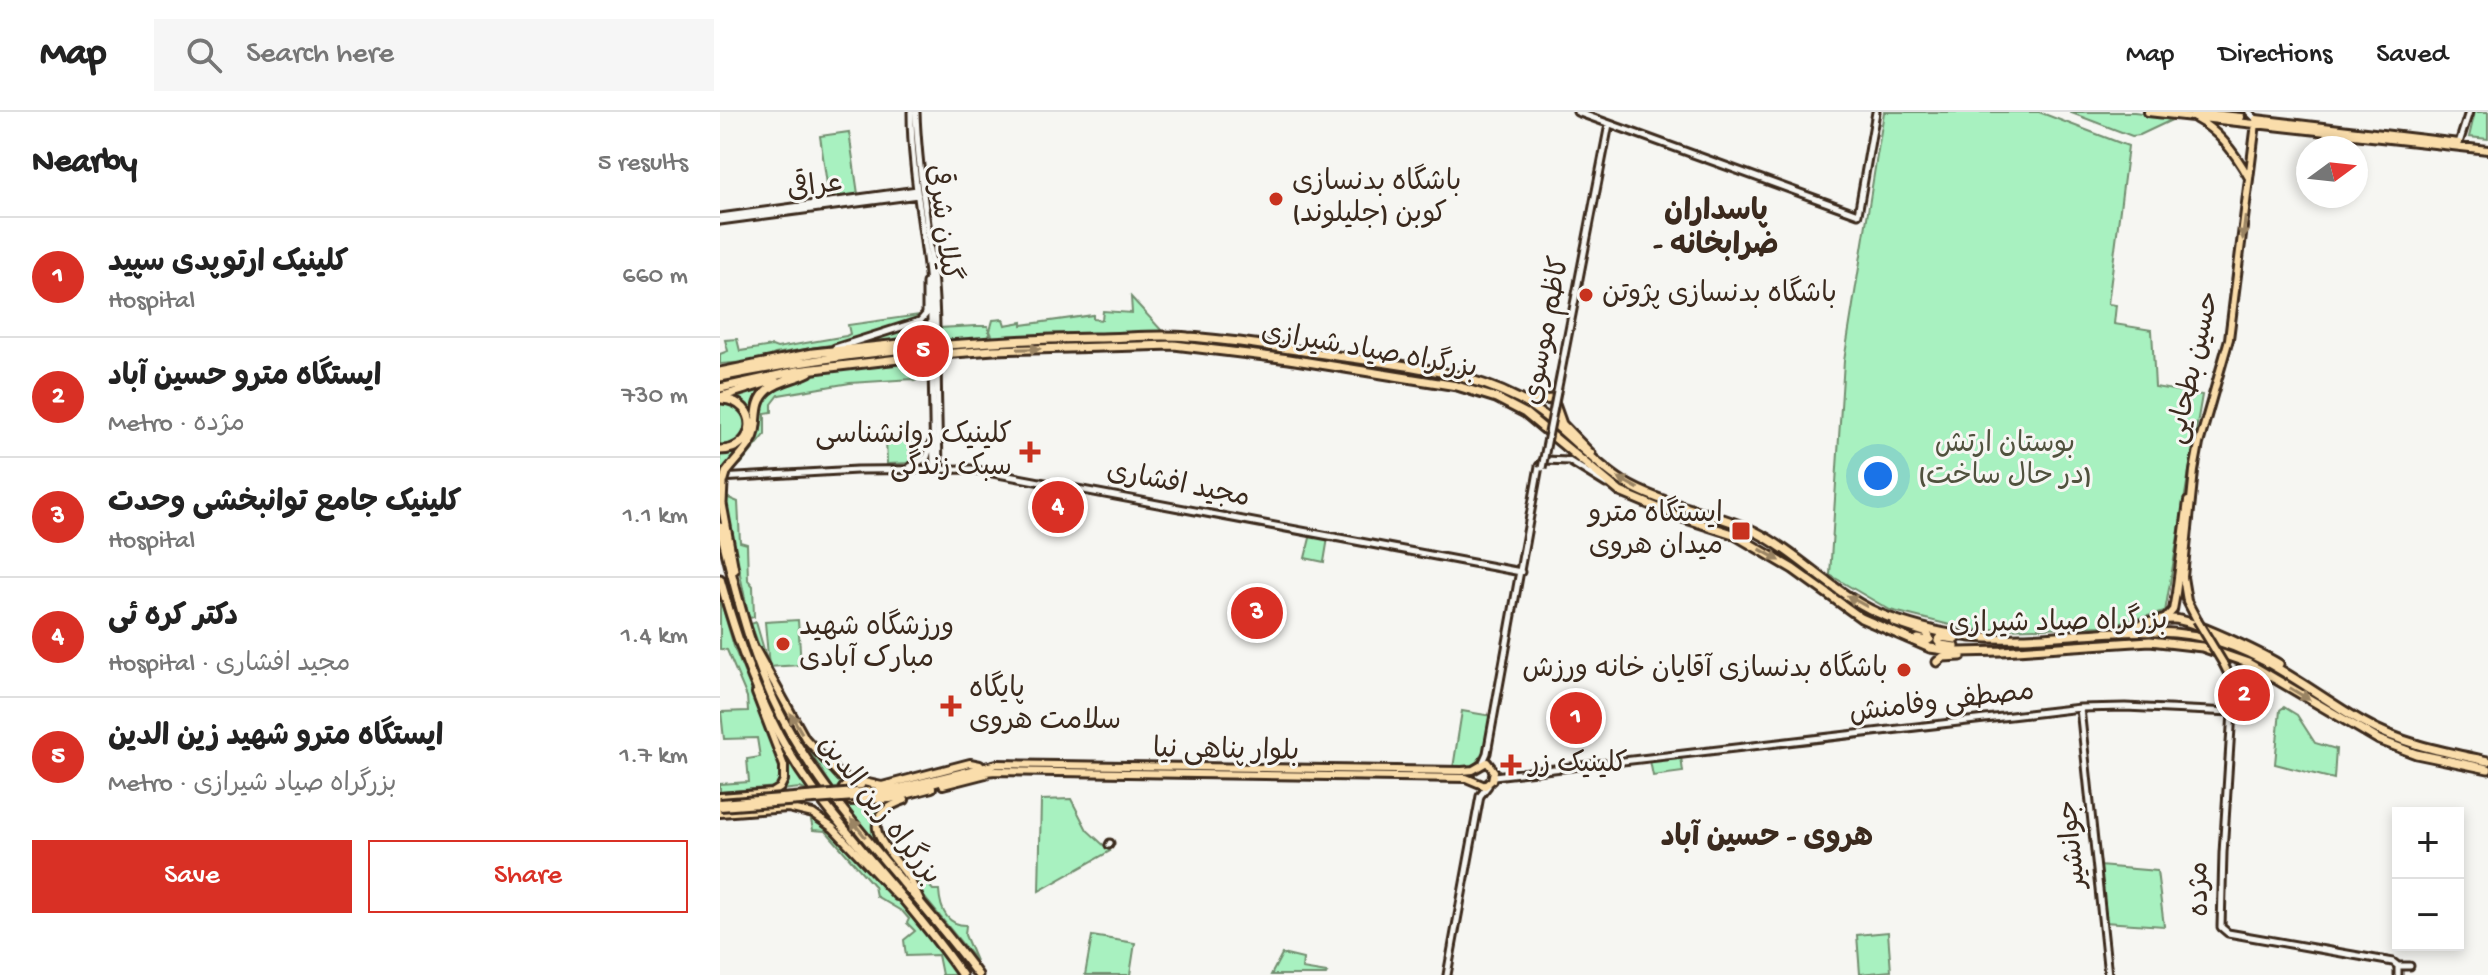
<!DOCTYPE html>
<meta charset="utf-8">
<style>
:root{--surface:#fff;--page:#f6f6f6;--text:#222;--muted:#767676;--line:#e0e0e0;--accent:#d93025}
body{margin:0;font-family:"Gochi Hand","Playpen Sans Arabic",sans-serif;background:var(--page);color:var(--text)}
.controls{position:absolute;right:24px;bottom:24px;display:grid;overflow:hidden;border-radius:0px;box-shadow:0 4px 12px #0003}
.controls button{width:72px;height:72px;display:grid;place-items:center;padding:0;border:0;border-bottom:2px solid var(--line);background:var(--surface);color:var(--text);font:40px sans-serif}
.compass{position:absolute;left:1576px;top:24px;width:72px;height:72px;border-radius:50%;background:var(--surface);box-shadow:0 4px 12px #0003;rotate:75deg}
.you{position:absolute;left:1158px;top:364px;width:28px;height:28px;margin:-20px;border:6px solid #fff;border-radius:50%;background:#1a73e8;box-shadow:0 0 0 12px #1a73e833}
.badge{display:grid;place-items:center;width:52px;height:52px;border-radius:50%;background:var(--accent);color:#fff;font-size:26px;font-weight:700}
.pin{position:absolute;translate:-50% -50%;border:4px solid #fff;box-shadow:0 2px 8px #0006}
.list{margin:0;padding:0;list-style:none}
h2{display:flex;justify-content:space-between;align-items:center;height:104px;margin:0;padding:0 32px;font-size:34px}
h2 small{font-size:26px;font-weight:400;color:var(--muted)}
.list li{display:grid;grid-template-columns:52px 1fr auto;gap:24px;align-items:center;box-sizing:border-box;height:120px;padding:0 32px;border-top:2px solid var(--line)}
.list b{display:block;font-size:30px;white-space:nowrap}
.list p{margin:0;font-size:26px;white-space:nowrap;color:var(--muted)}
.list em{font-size:26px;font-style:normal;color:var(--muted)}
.actions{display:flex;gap:16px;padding:24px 32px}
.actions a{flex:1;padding:18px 0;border:2px solid var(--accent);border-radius:0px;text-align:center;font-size:28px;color:var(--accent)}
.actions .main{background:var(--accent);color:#fff}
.icon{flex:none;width:44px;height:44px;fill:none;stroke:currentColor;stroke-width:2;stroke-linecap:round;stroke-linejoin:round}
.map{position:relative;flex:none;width:1768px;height:863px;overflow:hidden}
header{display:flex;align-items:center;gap:48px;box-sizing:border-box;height:112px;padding:0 40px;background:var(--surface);border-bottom:2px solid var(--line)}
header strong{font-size:38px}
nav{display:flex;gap:44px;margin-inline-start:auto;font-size:28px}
.search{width:560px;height:72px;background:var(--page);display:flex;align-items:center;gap:20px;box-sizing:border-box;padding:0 28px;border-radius:0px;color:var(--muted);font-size:30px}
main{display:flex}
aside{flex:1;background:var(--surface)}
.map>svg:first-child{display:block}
.green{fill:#a8f1c0;stroke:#728e6f;stroke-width:2}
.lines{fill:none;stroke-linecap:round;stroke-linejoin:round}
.secondary-casing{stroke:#3b2a1e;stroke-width:11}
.primary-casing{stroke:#3b2a1e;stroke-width:12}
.highway-casing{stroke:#3b2a1e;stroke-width:13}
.secondary{stroke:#f6f6f2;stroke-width:5}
.primary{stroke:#faddab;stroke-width:6}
.highway{stroke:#faddab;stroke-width:7}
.secondary-bridge-casing{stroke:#3b2a1e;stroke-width:11;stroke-linecap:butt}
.primary-bridge-casing{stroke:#3b2a1e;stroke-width:12;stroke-linecap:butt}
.highway-bridge-casing{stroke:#3b2a1e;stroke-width:13;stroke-linecap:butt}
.secondary-bridge{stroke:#f6f6f2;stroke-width:5}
.primary-bridge{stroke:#faddab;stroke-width:6}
.highway-bridge{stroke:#faddab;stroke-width:7}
.oneway{fill:#9a8464}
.poi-dot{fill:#c8321e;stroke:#f6f6f2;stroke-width:3}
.labels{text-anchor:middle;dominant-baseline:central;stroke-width:6;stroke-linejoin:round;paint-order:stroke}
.poi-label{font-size:28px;fill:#3b2a1e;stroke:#f6f6f2;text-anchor:start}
.street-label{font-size:28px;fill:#3b2a1e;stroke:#f6f6f2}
.park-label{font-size:28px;fill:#51523e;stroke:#f6f6f2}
.neighbourhood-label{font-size:30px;font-weight:bold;fill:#3b2a1e;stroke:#f6f6f2}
</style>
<header>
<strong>Map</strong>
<div class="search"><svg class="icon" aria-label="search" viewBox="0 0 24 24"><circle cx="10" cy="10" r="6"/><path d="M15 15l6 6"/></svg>Search here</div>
<nav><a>Map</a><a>Directions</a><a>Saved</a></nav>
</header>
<main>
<aside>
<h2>Nearby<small>5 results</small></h2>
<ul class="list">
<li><span class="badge">1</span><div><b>کلینیک ارتوپدی سپید</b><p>Hospital</p></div><em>660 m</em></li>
<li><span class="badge">2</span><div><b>ایستگاه مترو حسین آباد</b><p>Metro · مژده</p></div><em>730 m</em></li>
<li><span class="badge">3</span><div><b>کلینیک جامع توانبخشی وحدت</b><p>Hospital</p></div><em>1.1 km</em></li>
<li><span class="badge">4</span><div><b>دکتر کره ئی</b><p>Hospital · مجید افشاری</p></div><em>1.4 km</em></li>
<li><span class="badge">5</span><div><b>ایستگاه مترو شهید زین الدین</b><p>Metro · بزرگراه صیاد شیرازی</p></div><em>1.7 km</em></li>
</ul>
<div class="actions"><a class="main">Save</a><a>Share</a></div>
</aside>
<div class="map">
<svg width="1768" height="863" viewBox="0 0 1768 863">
<rect width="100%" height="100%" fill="#f6f6f2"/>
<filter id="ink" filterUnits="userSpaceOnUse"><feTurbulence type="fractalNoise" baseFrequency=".0125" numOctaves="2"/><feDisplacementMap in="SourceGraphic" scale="16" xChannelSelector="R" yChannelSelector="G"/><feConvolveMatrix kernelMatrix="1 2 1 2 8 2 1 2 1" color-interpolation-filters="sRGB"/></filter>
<g filter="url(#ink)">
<path class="green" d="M1164,0H1319L1408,34L1388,192L1396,193L1394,212L1432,218L1435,275L1482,283L1445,500L1384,514L1250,518L1170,498L1110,463L1124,249Z
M1349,0H1414L1458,5L1420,23L1412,24Z
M1755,0H1768V27L1749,25Z
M129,20L138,82L109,86L100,24Z
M208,181L210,228L111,239L206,206Z
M411,185L443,220L273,226L270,219L273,208L283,207L285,213L302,210V213L373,203V207L382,208L383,199L412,201Z
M199,203L201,207L122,231L55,242L41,249L0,252V242L8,239L5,228L17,227L20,239L52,234L57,236L126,224L130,222L128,213Z
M256,214H268L270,226L219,229V216Z
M211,245C210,259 208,265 194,269L193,267L130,271L59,283L52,292V300L45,301V323L21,352L13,353C19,346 29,337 32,329C37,314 35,294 47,281C68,260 178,250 211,245Z
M56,269L43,280L31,326L5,361L0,400V341L13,340L28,328V298L3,286Z
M0,288C35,295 38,332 0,336Z
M190,326L191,351L167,352L166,327Z
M4,384L18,390L20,430L27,432L28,468L33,474L34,505L29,506Z
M591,422L608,426L604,450L585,446Z
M0,487L15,538L62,652L64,663L57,675L0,680V672L29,670L27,647L40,645L37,626L4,627L1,600L28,599L27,585L7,538L0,537Z
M78,508L81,553L47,555L31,512L36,510L49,555L45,510Z
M44,553L89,635L114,664L138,672H123L114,677L69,608Z
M1564,595L1577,603L1595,631L1616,637L1614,667L1555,652L1560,598Z
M742,599L772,604L763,643L751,656H733Z
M50,616L90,680L80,676L61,678C73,657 58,636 50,616Z
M961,645L963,660L933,664L930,649Z
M194,683C184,687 172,689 164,696C138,717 175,751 188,768L121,688L140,692Z
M351,687L367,718L390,739L319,779L321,688Z
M90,703L112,717L204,817L237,863H222L218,843L186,844L184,828L195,819L187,811L189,807L183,800L156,784L154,774L106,719L93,718Z
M1379,754L1437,759L1444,814L1384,810Z
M199,763L206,764V770L213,778H219C220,796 226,813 246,813L245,823L256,849L196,775L191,766Z
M1168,820L1171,859L1140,862L1137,823Z
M372,824L415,831L410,863H365Z
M562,842L583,847L582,857L607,861L606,863H551Z"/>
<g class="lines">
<g class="secondary-casing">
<path id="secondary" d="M191,0C191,76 213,150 211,226
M196,0C198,76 217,150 216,225
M857,0L1138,102L1156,0
M1529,0L1536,7
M1739,31L1749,0
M0,105L197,78
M0,109L198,83
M115,236L200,209L206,202V171
M217,252L219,358
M212,253L214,359
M837,280L889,12
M190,355L207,345L211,332
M0,366L137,358L251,357L801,460
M1360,596L1388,863
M763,650L767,641L819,354L824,348L849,349L886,372
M774,664L1360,596L1405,595L1512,600L1503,741L1501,815L1508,821L1673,850L1678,854V863
M389,733L390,731
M1678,854H1690
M727,863L760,684L768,674"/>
</g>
<g class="primary-casing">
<path id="primary" d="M1428,0L1768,38
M1473,0L1521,5
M1476,7C1499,19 1517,44 1529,66
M1536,7L1739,31
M1444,508L1453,498L1456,481L1468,389
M1477,508L1467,489L1463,465L1474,359L1479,332L1509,227L1536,11
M36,538L85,626L121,665L162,674L250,651L260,653
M1503,551L1513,571L1512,600
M141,673L125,674L123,676L130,689L170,687L212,676
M223,673L266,662
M0,685L52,681L60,676L64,668V654L36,581
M135,685L174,682L253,661L276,659L746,666L765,674L772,668L774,659L767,650L753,658L742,659L277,652L171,678L136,680
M185,688C130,707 169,737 188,765C193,772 196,780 200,788
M0,701L68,696L93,702L113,716L177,784"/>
</g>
<g class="highway-casing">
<path id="highway" d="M0,260L93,241L199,230
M0,265C125,240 246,228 374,226C405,226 437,222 468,225C518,228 568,237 617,244C679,253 743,258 799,287C838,308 865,345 902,369C943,394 992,399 1034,419C1082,443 1118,487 1168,505C1194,514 1224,522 1251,525C1329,532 1408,509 1486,526C1544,539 1592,581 1643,610C1681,632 1725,640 1768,649
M0,276L77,259L221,242L274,238L454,233L569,247L737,274L776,286L805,301L900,380L957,404L1013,422L1073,457L1141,506L1210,536L1239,540L1282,539L1430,529L1482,535L1528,551L1659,628L1696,642L1768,657
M0,285L55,268
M803,289L833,287L842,312L871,342
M0,338C38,338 41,290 2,287
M6,361C14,350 27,338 33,326C40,309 32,292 48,278C59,268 76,267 89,260
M3,371L2,392L14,458
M0,415C17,485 34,558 71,622C122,710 198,781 258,863
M0,467C21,542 47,614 93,677C141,741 197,798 242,863
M1174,510L1207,521L1210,527L1207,529L1198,527
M1403,517C1419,514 1437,507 1453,507C1471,507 1542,542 1559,552
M1235,535L1221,533L1218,529L1221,525L1236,527
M1217,550L1223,545L1241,544"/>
</g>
<use href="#secondary" class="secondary"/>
<use href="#primary" class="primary"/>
<use href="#highway" class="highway"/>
<g class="secondary-bridge-casing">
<path id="secondary-bridge" d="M216,225L217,252
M211,226L212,253
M822,356L837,280"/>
</g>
<g class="primary-bridge-casing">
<path id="primary-bridge" d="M1477,508L1503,551
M0,691L136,680
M0,695L135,685"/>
</g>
<g class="highway-bridge-casing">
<path id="highway-bridge" d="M3,371L6,361"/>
</g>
<use href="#secondary-bridge" class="secondary-bridge"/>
<use href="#primary-bridge" class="primary-bridge"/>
<use href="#highway-bridge" class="highway-bridge"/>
</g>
<defs><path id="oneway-solid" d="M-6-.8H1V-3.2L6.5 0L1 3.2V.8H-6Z" transform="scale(2)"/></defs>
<g class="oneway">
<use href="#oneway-solid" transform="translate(1524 116) rotate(97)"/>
<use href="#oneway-solid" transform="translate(309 237) rotate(-1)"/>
<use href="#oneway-solid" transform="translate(908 371) rotate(-151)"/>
<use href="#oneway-solid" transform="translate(1050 443) rotate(30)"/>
<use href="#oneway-solid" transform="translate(1137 489) rotate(-151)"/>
<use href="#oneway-solid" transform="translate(1580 582) rotate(31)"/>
<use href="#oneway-solid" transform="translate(76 611) rotate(-120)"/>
<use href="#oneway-solid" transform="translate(138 716) rotate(-129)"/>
</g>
</g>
<g class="poi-dot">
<circle cx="556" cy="87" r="8"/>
<circle cx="866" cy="183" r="8"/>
<path d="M306 328h8v8h8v8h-8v8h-8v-8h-8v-8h8z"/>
<rect x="1011" y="409" width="20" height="20" rx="4"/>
<circle cx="63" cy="532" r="8"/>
<circle cx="1184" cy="558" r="8"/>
<path d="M227 582h8v8h8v8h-8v8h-8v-8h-8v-8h8z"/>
<path d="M787 641h8v8h8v8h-8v8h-8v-8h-8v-8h8z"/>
</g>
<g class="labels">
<g class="poi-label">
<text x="572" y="71">باشگاه بدنسازی<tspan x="572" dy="32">کوبن (جلیلوند)</tspan></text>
<text x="882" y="183">باشگاه بدنسازی پژوتن</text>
<text x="292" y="324" text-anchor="end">کلینیک روانشناسی<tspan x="292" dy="32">سبک زندگی</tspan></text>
<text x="1003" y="403" text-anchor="end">ایستگاه مترو<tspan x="1003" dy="32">میدان هروی</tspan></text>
<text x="79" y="516">ورزشگاه شهید<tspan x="79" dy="32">مبارک آبادی</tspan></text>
<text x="1168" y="558" text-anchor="end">باشگاه بدنسازی آقایان خانه ورزش</text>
<text x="249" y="578">پایگاه<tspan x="249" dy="32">سلامت هروی</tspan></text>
<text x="809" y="653">کلینیک زر</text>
</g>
<g class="street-label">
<text transform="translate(95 76) rotate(-8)">عراقی</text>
<text transform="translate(221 111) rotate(83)">گیلان شرقی</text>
<text transform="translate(828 219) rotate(-79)">کاظم موسوی</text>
<text transform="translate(649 240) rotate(10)">بزرگراه صیاد شیرازی</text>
<text transform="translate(1475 256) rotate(-77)">حسین بطحایی</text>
<text transform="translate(458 374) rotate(11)">مجید افشاری</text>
<text transform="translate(1338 512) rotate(-1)">بزرگراه صیاد شیرازی</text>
<text transform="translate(1222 592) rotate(-7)">مصطفی وفامنش</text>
<text transform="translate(506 640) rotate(1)">بلوار پناهی نیا</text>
<text transform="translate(158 699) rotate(52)">بزرگراه زین الدین</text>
<text transform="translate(1354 732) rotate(-96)">جوانشیر</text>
<text transform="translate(1481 777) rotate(-91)">مژده</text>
</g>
<g class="park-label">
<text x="1285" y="333">بوستان ارتش<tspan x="1285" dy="32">(در حال ساخت)</tspan></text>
</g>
<g class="neighbourhood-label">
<text x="996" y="101">پاسداران<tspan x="996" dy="34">- ضرابخانه</tspan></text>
<text x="1047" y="727">هروی - حسین آباد</text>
</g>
</g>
</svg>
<div class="controls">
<button>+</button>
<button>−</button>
</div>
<svg class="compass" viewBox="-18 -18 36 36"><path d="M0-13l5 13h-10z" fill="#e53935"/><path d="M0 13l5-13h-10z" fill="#767676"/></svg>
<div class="you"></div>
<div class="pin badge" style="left:856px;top:606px">1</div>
<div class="pin badge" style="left:1524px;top:583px">2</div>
<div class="pin badge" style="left:537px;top:501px">3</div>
<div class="pin badge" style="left:338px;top:395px">4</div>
<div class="pin badge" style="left:203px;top:239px">5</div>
</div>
</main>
